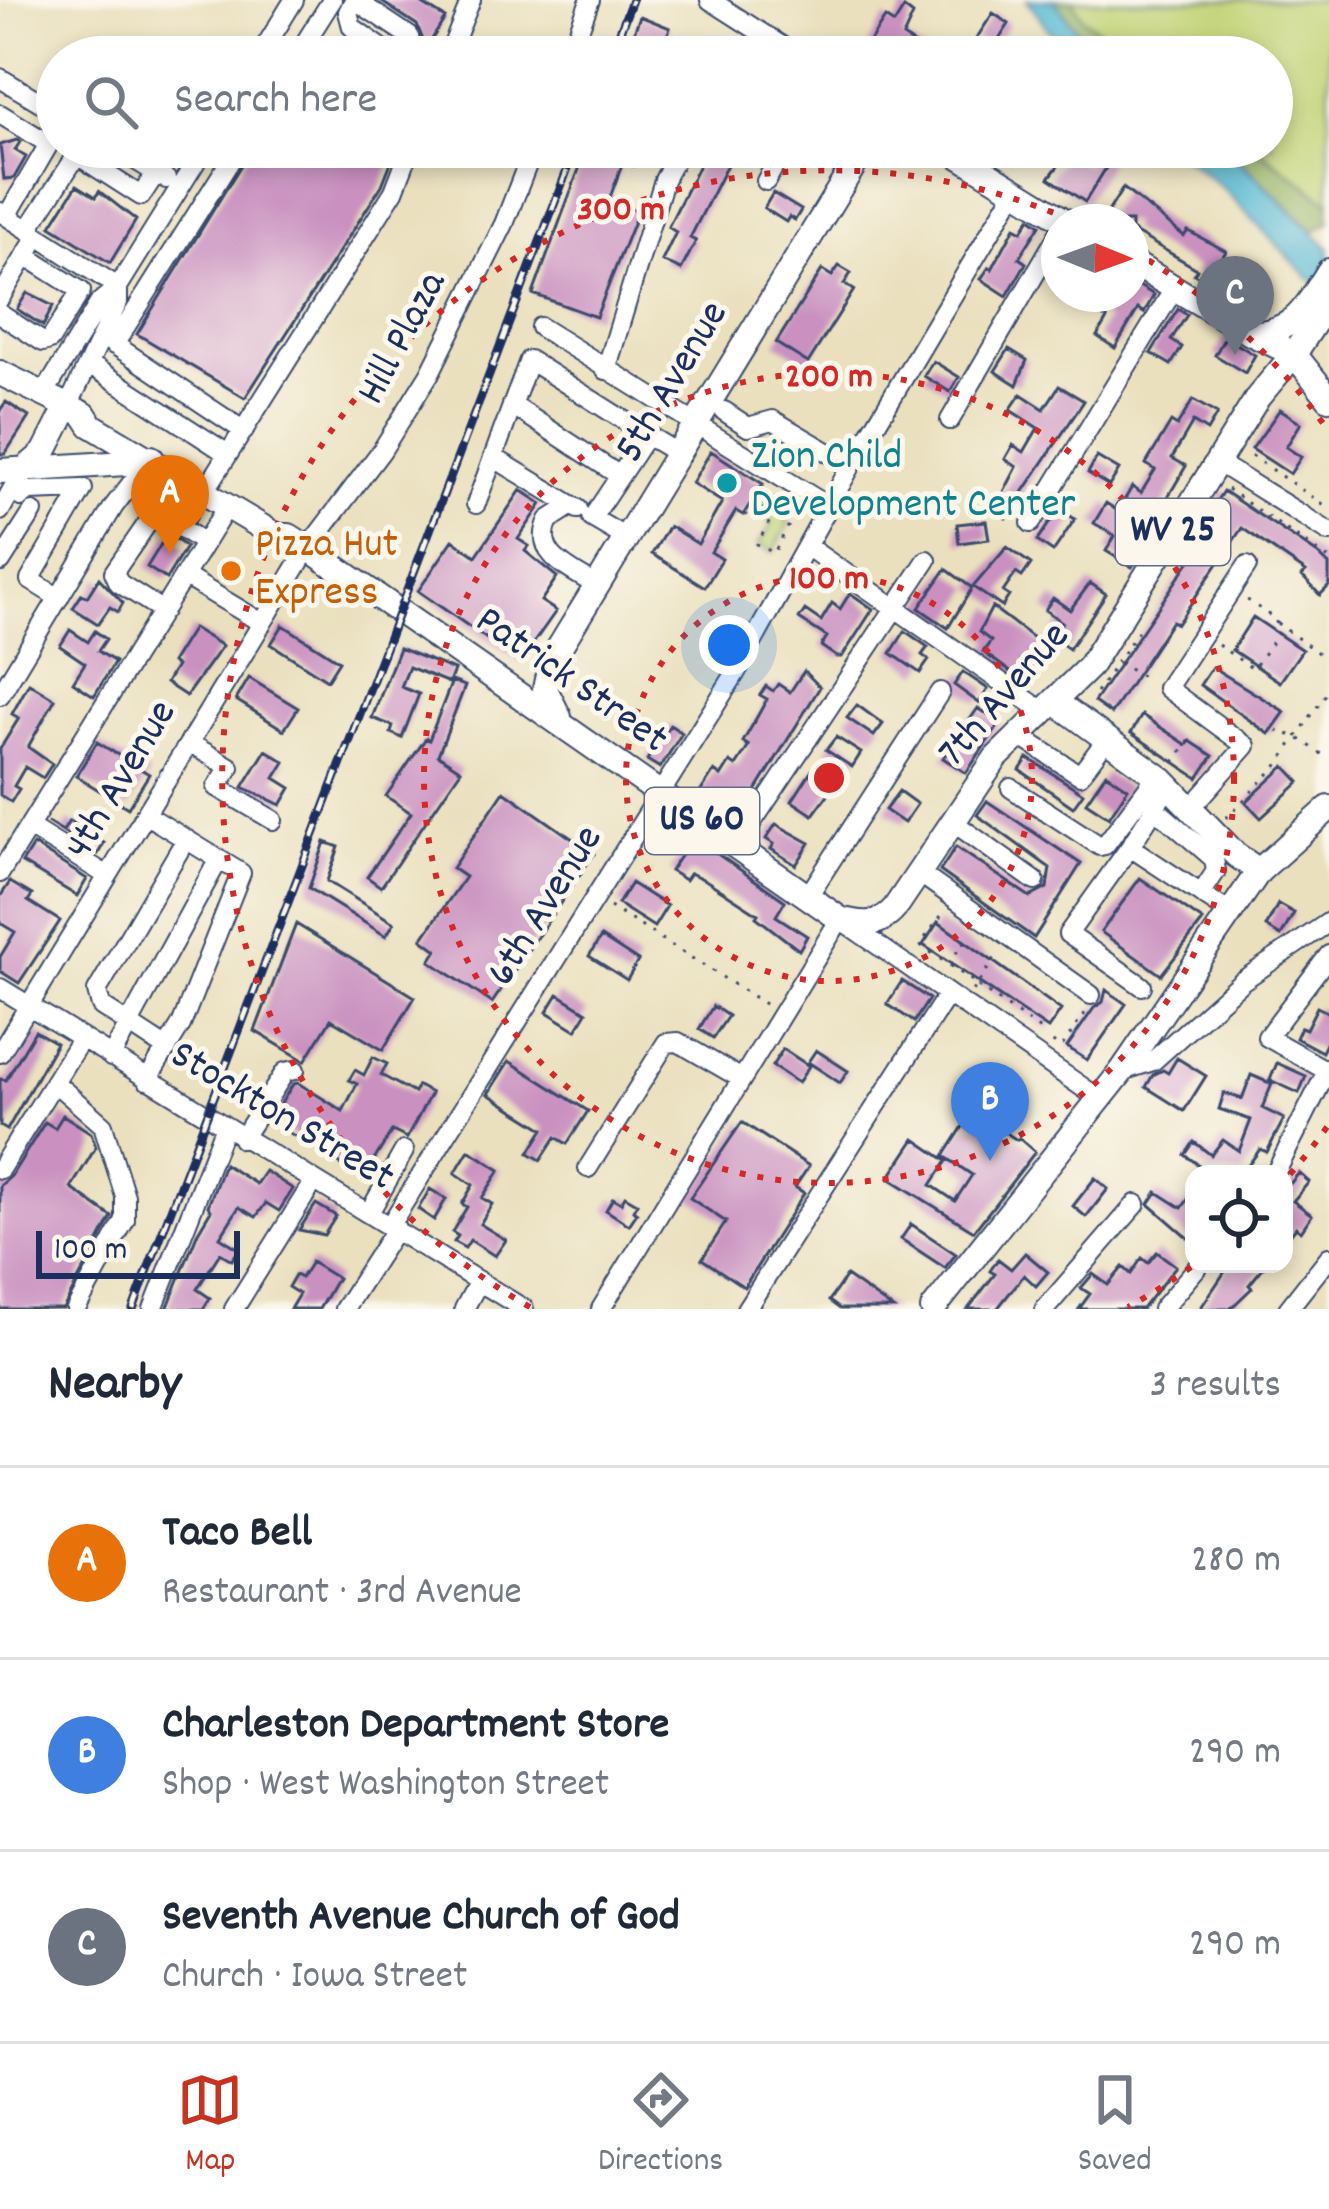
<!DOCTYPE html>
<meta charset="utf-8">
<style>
:root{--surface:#fff;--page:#f2f2f3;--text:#1f2937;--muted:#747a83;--line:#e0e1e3;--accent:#c8321e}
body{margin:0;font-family:Dekko,sans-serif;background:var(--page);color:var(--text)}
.controls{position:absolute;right:36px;bottom:36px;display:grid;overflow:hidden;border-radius:24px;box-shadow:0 6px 18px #0003}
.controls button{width:108px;height:108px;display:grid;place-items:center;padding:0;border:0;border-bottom:3px solid var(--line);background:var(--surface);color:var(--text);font:60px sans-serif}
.compass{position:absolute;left:1041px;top:204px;width:108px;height:108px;border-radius:50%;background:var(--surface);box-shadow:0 6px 18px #0003;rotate:91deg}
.scale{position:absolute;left:36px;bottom:30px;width:204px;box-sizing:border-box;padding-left:12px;border:6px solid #1b2f5e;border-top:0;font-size:33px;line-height:42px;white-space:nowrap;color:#1b2f5e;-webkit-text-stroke:9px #fbf7ec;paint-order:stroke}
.you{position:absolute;left:729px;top:645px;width:42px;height:42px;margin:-30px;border:9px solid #fff;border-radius:50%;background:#1a73e8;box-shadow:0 0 0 18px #1a73e833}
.badge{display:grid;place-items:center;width:78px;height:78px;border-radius:50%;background:var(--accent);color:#fff;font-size:39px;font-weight:700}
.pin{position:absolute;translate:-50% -99px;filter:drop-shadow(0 3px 6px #0008)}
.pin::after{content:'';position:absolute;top:63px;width:42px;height:36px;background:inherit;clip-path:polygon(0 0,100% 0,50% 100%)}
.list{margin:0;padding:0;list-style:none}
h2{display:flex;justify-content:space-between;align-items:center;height:156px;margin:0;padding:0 48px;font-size:51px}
h2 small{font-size:39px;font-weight:400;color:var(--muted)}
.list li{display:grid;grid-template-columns:78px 1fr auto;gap:36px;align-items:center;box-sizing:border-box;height:192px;padding:0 48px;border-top:3px solid var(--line)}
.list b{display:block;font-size:45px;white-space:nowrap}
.list p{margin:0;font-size:39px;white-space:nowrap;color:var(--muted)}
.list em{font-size:39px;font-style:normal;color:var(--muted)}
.icon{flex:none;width:66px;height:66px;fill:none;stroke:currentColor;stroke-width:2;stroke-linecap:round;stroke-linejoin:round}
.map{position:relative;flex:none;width:1329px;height:1309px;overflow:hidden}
.search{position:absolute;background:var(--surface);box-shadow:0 6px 18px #0003;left:36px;right:36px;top:36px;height:132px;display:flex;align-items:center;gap:30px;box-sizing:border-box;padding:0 42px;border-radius:66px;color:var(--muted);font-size:45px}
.sheet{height:732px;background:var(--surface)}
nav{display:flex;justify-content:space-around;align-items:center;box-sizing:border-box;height:168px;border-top:3px solid var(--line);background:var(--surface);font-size:33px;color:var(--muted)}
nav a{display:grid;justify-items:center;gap:6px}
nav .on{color:var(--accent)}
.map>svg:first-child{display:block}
.green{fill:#c1d376;stroke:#6e816a;stroke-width:3}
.forest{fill:#98b567;stroke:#5a7262;stroke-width:3}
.water{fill:#55b9d3;stroke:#387498;stroke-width:3}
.building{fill:#c990c0}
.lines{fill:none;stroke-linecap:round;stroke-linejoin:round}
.minor-casing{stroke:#3a4a6c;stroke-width:22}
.major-casing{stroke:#3a4a6c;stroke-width:28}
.path{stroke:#3a4a6c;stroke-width:3;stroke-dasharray:3 9;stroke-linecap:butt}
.minor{stroke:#fff;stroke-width:18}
.major{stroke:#fff;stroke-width:24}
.rail-casing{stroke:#1b2f5e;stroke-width:9}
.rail{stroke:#fbf7ec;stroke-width:4.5;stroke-dasharray:14;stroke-linecap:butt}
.ring{fill:none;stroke:#d62828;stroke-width:6;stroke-dasharray:6 12}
.culture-dot{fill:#0f9aa8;stroke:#fbf7ec;stroke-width:4.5}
.food-dot{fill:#e8710a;stroke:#fbf7ec;stroke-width:4.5}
.labels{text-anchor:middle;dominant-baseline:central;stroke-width:10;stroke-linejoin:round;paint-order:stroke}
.shield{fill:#fbf7ec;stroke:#5e6b89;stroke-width:3}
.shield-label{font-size:39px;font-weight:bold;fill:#1b2f5e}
.street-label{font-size:42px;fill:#1b2f5e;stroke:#fbf7ec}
.culture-label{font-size:42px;fill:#0d838f;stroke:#fbf7ec;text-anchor:start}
.food-label{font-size:42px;fill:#c56008;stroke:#fbf7ec;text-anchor:start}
.centre{fill:#d62828;stroke:#fbf7ec;stroke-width:6}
.ring-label{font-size:36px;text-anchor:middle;font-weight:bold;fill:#d62828;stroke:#fbf7ec;stroke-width:10;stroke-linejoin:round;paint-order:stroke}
</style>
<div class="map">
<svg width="1329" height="1309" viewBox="0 0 1329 1309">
<rect width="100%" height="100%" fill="#fbf7ec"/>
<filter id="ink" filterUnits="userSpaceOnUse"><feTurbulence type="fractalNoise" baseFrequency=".00833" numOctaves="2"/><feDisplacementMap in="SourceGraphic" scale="24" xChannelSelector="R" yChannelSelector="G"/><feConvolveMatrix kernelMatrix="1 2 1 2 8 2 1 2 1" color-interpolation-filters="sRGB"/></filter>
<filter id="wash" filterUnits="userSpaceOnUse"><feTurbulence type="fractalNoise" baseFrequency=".004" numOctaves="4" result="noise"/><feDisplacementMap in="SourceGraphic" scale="48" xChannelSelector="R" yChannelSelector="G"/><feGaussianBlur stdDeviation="2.7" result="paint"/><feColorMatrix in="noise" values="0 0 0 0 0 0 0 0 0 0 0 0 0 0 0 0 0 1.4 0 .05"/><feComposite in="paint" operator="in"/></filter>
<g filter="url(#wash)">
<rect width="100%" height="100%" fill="#eae0be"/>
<path class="green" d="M1072,0H1329V202L1255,147H1272V57H1135L1083,18Z
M769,497L782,507L789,524L773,552L758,545L772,525L762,505Z"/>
<path class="forest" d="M1054,0H1072L1083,18L1135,57H1098Z
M1226,147H1255L1329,202V222L1314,231Z"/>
<path class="water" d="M1027,0H1054L1098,57H1069Z
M1171,147H1226L1329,248V289L1309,278L1224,189Z"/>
<g id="blocks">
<path class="building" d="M379,0H416L445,18L429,44L423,40L417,25Z
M904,8L913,15L903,37L934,57H885L867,46L885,18L894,24Z
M993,13L1009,24L992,50L976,39Z
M640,16L670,28L659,57H625Z
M17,140L20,142L15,150L26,157L14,178L4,179L0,145Z
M252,147H397L382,185L245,398L137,334Z
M592,147H640L633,166L623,162L609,200L638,211L596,317L533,294L582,161L586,162Z
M708,147H736L690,238L696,241L681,270L662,261L676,232L668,227Z
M1067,154L1086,166L1094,154L1109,163L1085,202L1049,178Z
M77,185L96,197L99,191L136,220L110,263L51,226Z
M1123,188L1184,236L1188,231L1226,251L1208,282L1194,274L1197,269L1131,230V222H1117L1106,215Z
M773,193L801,210L795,220L789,217L786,222L764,208Z
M1030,218L1040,225L1019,258L1026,263L1007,296L981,279L989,267L992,269L1015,227L1022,231Z
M839,266L851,273L844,284L854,290L808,363L776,343L822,270L832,276Z
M1131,281L1154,295L1144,313L1138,309L1115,348L1097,336L1107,319L1100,315L1114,294H1131Z
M27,293L53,306L43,326L17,309Z
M1178,309L1187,315L1171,340L1182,347L1171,365L1151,353Z
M1225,337L1255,355L1245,373L1215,355Z
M1009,349L1027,360L1017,385L995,371Z
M933,361L959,377L950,392L924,376Z
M1059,386L1084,401L1006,518L994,511L1017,467L1005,459L1013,445L1024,452L1038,428L1010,410L1021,394L1044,409Z
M1193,400L1217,414L1207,431L1193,422L1172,458L1186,466L1157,516L1153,513L1142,531L1146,534L1134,553L1139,556L1132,567L1106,551L1115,536L1094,523L1106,503L1118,511L1132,487L1141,493L1155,470L1146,464L1171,422L1177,426Z
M6,402L29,417L5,454H0V410Z
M1280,409L1301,423L1286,447L1301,457L1290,474L1252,449Z
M711,451L763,484L743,515L736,511L711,552L722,559L705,587L652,554L669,526L698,544L722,502L692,483Z
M1097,457L1119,470L1109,486L1088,473Z
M521,490L542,504L518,539L529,546L525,551L557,577L541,601L556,611L520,662L418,591L453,540L476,556Z
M1223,491L1318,554L1329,565V586L1320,595L1302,576L1306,572L1242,528L1177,624L1172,621L1111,714L1094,702L1210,531L1221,514L1212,508Z
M1059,509L1075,519L1053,552L1037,541Z
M986,521L989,539L959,543L957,524Z
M168,533L186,547L166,579L147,567Z
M1007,547L1031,564L1022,577L1016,573L1003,592L1009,596L1002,607L973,587Z
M946,569L972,588L948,628L919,608Z
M99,578L123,603L118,612L110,607L98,624L73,608L82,594L87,597Z
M1090,583L1106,594L1069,649L1051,636L1062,622L1045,610L1053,598L1070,610Z
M850,593L873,609L842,657H837L821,646L827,637L799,619L805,610L821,621L832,603L840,609Z
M992,607L1045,647L1023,681L983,652L991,641L979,632Z
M1253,617L1302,650L1280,682L1232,650Z
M283,625L339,661L327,680L271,644Z
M193,628L222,646L186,696L166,683L176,666L171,663Z
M70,630L88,642L95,631L106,639L98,651L115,662L94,696L73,682L85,663L60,646Z
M905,631L928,647L922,655L929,660L920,673L891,653Z
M399,648L454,670L449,683L409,667L401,687L419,694L402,738L391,733L393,726L372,718Z
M1212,667L1285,712L1269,734L1200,685Z
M804,671L820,687L740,817L701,791L714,771L721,776L730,762L736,766L749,746L743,742L767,699L760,695L766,686L773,691L778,684L790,692Z
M963,672L988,689L979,703L954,685Z
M249,678L298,708L284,730L236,700Z
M452,681L465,686L438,755L461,770L381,887L367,877L411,813L386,796L426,738L429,740Z
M29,683L55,699L28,747L52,764L43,778L25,767L14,786L19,789L11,802L0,795V749L19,718L12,714Z
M857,705L883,724L874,736L847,718Z
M978,708L1000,723L966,773L943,758Z
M1142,715L1187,745L1190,741L1213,756L1198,778L1131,733Z
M670,725L682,733L660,768L647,760Z
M836,737L861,753L852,767L826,750Z
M97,742L149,774L128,808L76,776Z
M266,750L285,762L275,778L291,788L281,805L243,787Z
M1028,758L1083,793L1073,807L1020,770Z
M1285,766L1300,782L1261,818L1246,802Z
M812,770L835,785L813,815L792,801Z
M1106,773L1128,788L1109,817L1086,802Z
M504,791L594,854L492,1003L430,961L437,950L422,939L465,877L452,868Z
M899,791L917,804L904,823L885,810Z
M987,801L1081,864L1034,938L940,871L956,847L1030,897L1047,888L1050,868L977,815Z
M69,821L104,843L98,854L47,822L63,831Z
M776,824L810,843L796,865L771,849L774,844L766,839Z
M693,837L785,901L776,916L807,936L799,950L756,917L758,914L707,881L690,873L685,880L670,871Z
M325,842L339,847L327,881L394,923L386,936L309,888Z
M33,845L87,879L77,896L22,863Z
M1140,878L1203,921L1161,975L1101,932Z
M10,882L32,895L28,901L60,921L19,983L0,971V957L15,932L0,923V897Z
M631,883L667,906L654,927L618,904Z
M1278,904L1294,913L1281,936L1266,927Z
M938,922L1061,1010L1048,1029L923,945Z
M296,924L415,997L383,1050L331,1019L305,1061L255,1031Z
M601,937L638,961L627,980L589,956Z
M902,981L929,999L914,1022L887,1004Z
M1106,990L1126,1004L1087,1060L1067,1047L1094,1008L1103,1002Z
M558,994L587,1012L576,1030L547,1012Z
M713,1006L728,1016L713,1038L699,1029Z
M1317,1007L1329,1013V1038L1322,1052L1296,1038L1301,1027L1306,1029Z
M35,1031L56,1043L7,1130L0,1126V1079L6,1080Z
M783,1049L809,1066L798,1083L772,1066Z
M816,1050L848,1071L840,1083L808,1062Z
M373,1057L387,1064L381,1075L414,1093L418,1086L431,1093L407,1138L392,1131L363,1178L270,1121L293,1084L298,1083L343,1111L357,1084L349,1080L355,1070L364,1075Z
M1177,1058L1206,1076L1184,1111L1146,1087L1153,1075L1163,1070L1168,1073Z
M509,1061L588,1111L567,1144L556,1137L541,1160L529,1153L544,1129L488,1094Z
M1277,1063L1306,1076L1299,1093L1270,1080Z
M1251,1075L1272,1084L1262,1108L1284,1119L1267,1152L1260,1149L1242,1174H1211L1185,1155L1194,1142L1211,1155L1223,1140L1239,1151L1251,1120L1219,1109L1224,1093L1242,1099Z
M63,1115L91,1133L96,1147L71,1188L112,1217L63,1309H0V1186L11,1176L45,1122L55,1128Z
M742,1122L809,1166L795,1187L804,1193L744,1287L702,1259L726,1222L690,1198Z
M964,1125H994L1017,1140L1019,1138L1035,1152L974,1231L889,1178L915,1139L947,1161L931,1185L955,1201L972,1175L944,1156Z
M469,1150L500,1170L482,1198L492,1204L480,1224L506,1240L495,1256L470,1240L465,1248L454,1242L458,1236L452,1232L467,1207L462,1204L473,1185L455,1173Z
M224,1164L256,1184L265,1171L293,1189L279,1211L266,1203L256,1217L239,1207L220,1237L239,1249L232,1260L220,1253L197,1289L210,1298L203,1309H167L198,1232L211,1210L208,1206Z
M1299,1173L1309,1182L1293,1201L1312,1215L1301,1231L1296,1227L1284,1242V1191Z
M1095,1178L1108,1189L1086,1217L1073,1206Z
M430,1189L446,1199L434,1220L418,1209Z
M1194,1191V1243L1149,1204L1157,1192L1182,1208Z
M625,1196L637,1203L633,1210L637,1213L629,1225L606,1210L613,1198L621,1203Z
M316,1204L336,1216L324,1235L299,1230Z
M911,1224L956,1254L945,1268L901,1239Z
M1157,1252L1176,1266L1142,1309H1079L1090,1294L1081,1288L1093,1274L1108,1285L1123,1267L1131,1274L1142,1258L1148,1263Z
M1025,1253L1048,1272L1036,1286L1024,1275L997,1309H968L995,1274L990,1271L998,1259L1011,1269Z
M311,1262L337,1278L319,1309H290L299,1294L288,1287L295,1275L301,1278Z
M1230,1264H1266L1249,1285L1252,1288L1230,1309H1200Z
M846,1276L893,1309H840L829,1301Z"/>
</g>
</g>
<g filter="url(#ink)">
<use href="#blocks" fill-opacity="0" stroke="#3a4a6c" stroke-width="3"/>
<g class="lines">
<g class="minor-casing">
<path id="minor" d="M354,0L348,12L352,27L394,57
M364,0V6L409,36L411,57
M710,0L799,57
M259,57L294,0
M296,57L332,0
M448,57L471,0
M569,57L590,0
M749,57L765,35
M0,78L57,112
M0,114L49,144L57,131
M114,147L166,179
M766,181L785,147
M0,212L118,287L205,147
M7,216L49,144
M28,230L77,155L141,196L156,173
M0,298L32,245
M0,314L43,342L50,340L81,291L26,256
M540,327L829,507
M106,339L244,431
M114,345L239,147
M89,364L228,454
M606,370L664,180L681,147
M44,394L100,302L118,287V302L68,406
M512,405L620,476
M724,411L748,427L773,420L851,466
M950,420L1059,233
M493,457L578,509
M1217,462L1329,532
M212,480L394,191L411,147
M21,497L29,491L83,489L30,580L59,598
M476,504L529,360L647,435
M572,505L549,520C532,555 571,569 597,586
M0,511L18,479
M1031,523L1174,289
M180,527L203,488
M626,538L592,518L647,435L677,453
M808,547L1044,712
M1,562L33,512
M184,576L262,623
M163,611L119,583L114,572L160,505L169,509L180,527L204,543
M0,695L114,506L151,458
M1018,735L1080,775L1106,740
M189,743L230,767L217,787L273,820
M1011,788L1100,846L1105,845L1157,775
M1192,807L1246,746L1167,688L1247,566
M1155,808L1214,859L1216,871L1201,894
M145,814L241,873L181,1025L147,1080
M953,822L1035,881
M29,827L108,876
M737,845L927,560
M1130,847L1169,785
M0,873L228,505
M919,873L1091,995
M808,896L940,692
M1329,955L1267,1037L1329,1072
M1142,986L1068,934L1130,847L1230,913
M0,988L524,1309
M167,1049L101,1006L97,991L186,839
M0,1053L308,548L382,450L430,373L504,224L534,147
M111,1057L219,859
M1122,1071L1153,1061L1242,981L1329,922
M54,1082L103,1125L125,1196V1220L76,1309
M242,1139L285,1072L295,1070
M588,1168L666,1043L678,1042L742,1079
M0,1169L81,1039
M1275,1174L1327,1071
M369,1213L404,1151
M390,1225L735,674L851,466L1016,189
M153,1309L224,1128
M234,1309L314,1181
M344,1309L396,1228
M464,1309L479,1281
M601,1309L840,919L1101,1100
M746,1309L948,994
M1045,1309L1136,1204
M1162,1309L1200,1264
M1288,1309L1329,1257"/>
</g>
<g class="major-casing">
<path id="major" d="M945,147L1067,222
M1131,262L1250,333L1294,354L1329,398
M1252,333C1295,334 1309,303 1329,271
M0,373L84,414L91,425L277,536H289L308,548L840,919C863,925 879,927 895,908L996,758L1089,667L1258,397L1294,354L1329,301
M24,470L44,453L68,406
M0,471L126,463L151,458
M1057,703L1163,780L1236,855L1259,871
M559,717L545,689L551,661L865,147
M933,1309L1122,1071L1259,871L1329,808"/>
</g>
<path class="path" d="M1251,456L1329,508
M1227,489L1329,559
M751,507L764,485
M745,516L751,507L770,521L757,544L774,553L790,523L784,508L769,495L761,499L762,515
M1277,623L1329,661
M1218,645L1253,669L1279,632L1275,619L1243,597
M1119,662L1138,675L1150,677
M1096,693L1140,628
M1277,730L1298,738L1329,759
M1174,762L1192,736
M1226,818L1278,765L1329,689
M610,907L770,1007
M941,916L920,945L977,984
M949,963L969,935
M978,986L1043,1032
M973,991L997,955
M1053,1044L1055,1041L1063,1045L1088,1009"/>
<use href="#minor" class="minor"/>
<use href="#major" class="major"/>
<g class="rail-casing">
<path id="rail" d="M610,57L632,0
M133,1309L576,147"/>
</g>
<use href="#rail" class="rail"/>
</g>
</g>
<g class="ring">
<circle cx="829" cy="778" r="203"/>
<circle cx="829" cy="778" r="405"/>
<path d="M1327 1127A608 608 0 0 1 1284 1181M1191 1267A608 608 0 0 1 1128 1307M530 1307A608 608 0 0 1 1071 220M1133 251A608 608 0 0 1 1327 429"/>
</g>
<circle class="culture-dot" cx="727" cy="483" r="12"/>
<circle class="food-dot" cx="231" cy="571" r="12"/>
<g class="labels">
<g class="shield">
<rect x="1116" y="499" width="114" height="66" rx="9"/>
<rect x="645" y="788" width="114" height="66" rx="9"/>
</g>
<g class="shield-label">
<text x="1173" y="532">WV 25</text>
<text x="702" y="821">US 60</text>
</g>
<g class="street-label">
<text transform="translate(404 339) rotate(-62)">Hill Plaza</text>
<text transform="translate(674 383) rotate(-59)">5th Avenue</text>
<text transform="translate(570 682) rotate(35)">Patrick Street</text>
<text transform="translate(1006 696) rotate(-49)">7th Avenue</text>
<text transform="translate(123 781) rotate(-59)">4th Avenue</text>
<text transform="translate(547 907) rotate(-58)">6th Avenue</text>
<text transform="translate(281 1118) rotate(31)">Stockton Street</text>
</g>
<g class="culture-label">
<text x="751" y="459">Zion Child<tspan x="751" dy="48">Development Center</tspan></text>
</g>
<g class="food-label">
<text x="255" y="547">Pizza Hut<tspan x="255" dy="48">Express</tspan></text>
</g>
</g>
<circle cx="829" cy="778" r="18" class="centre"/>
<g class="ring-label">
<text x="621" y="219">300 m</text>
<text x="829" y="386">200 m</text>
<text x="829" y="588">100 m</text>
</g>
</svg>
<div class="controls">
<button><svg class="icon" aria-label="locate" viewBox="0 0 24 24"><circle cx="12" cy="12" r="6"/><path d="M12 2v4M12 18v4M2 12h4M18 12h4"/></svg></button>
</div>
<svg class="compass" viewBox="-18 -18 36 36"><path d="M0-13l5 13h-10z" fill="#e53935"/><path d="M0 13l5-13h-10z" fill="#747a83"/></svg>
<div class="scale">100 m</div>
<div class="you"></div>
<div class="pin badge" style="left:170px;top:554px;background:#e8710a">A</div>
<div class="pin badge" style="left:990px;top:1161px;background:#3f7fe0">B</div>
<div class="pin badge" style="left:1235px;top:355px;background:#6b7280">C</div>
<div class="search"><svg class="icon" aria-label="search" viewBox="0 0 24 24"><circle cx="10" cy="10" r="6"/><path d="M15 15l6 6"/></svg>Search here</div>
</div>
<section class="sheet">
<h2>Nearby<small>3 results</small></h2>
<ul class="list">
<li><span class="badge" style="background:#e8710a">A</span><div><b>Taco Bell</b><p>Restaurant · 3rd Avenue</p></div><em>280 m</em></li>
<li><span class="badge" style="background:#3f7fe0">B</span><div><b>Charleston Department Store</b><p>Shop · West Washington Street</p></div><em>290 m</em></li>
<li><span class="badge" style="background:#6b7280">C</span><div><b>Seventh Avenue Church of God</b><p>Church · Iowa Street</p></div><em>290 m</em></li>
</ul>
</section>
<nav>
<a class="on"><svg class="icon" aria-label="map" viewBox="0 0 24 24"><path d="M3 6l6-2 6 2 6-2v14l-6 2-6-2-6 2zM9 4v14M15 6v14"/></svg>Map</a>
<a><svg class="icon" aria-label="directions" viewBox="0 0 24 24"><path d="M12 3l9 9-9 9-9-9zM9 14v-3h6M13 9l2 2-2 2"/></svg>Directions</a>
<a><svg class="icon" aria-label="saved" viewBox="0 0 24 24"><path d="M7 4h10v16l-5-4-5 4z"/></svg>Saved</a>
</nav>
